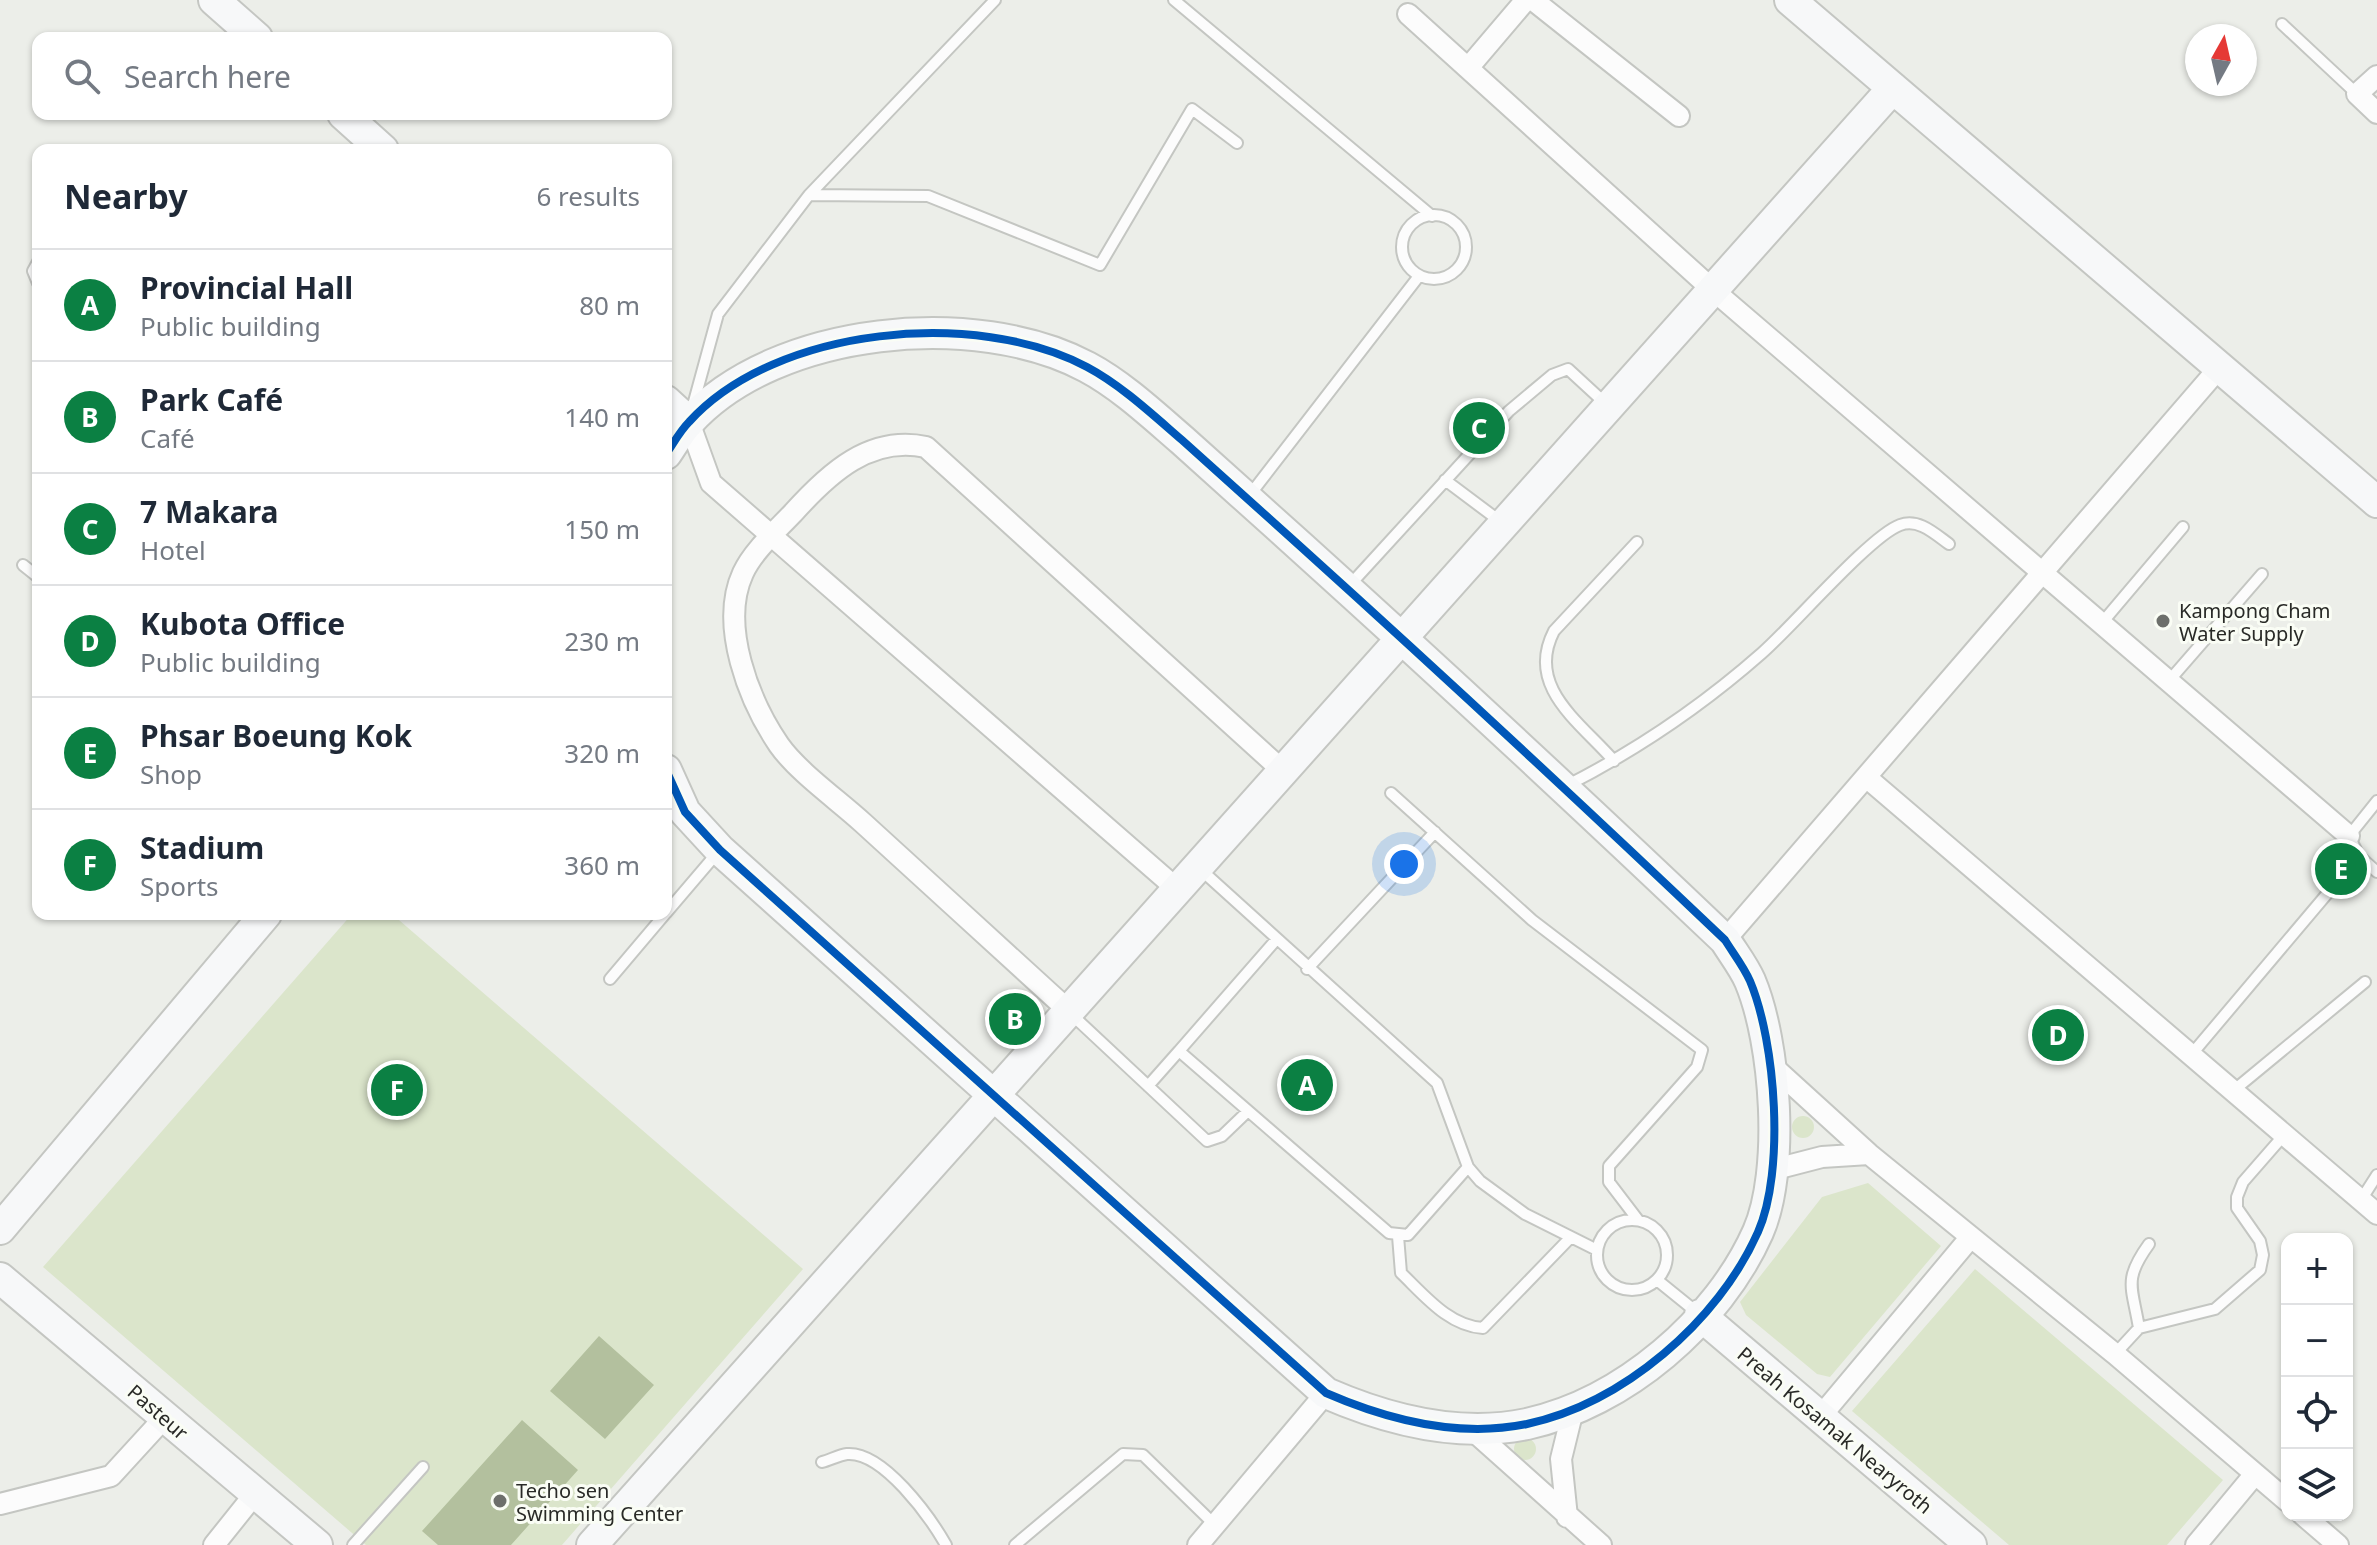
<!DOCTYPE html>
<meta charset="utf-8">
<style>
:root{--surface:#fff;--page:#f2f2f3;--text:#1f2937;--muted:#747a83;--line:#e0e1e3;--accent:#0b8043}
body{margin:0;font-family:"Noto Sans",sans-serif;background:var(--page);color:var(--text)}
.controls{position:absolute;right:24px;bottom:24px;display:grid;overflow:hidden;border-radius:16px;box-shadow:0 2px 6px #0004}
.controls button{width:72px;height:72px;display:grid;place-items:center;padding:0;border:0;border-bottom:2px solid var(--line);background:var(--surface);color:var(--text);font:40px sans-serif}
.compass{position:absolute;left:2185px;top:24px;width:72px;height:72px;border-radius:50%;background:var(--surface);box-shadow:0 2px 6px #0004;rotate:8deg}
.you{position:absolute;left:1404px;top:864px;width:28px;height:28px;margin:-20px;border:6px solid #fff;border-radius:50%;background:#1a73e8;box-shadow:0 0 0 12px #1a73e833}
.badge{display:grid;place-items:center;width:52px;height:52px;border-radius:50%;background:var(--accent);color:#fff;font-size:26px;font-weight:700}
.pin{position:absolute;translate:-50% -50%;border:4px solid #fff;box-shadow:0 2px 8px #0006}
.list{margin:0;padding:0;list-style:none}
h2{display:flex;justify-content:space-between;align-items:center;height:104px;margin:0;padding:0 32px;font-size:34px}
h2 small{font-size:26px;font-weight:400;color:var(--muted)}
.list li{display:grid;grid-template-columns:52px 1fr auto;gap:24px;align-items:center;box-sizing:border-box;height:112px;padding:0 32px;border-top:2px solid var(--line)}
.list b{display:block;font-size:30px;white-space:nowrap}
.list p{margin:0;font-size:26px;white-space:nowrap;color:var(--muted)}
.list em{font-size:26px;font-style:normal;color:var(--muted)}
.icon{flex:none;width:44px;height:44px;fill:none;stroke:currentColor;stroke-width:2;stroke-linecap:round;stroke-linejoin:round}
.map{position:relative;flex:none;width:2377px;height:1545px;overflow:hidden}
.search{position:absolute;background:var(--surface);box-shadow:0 2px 6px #0004;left:32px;top:32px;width:640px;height:88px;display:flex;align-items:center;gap:20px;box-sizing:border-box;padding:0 28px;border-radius:16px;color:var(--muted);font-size:30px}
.panel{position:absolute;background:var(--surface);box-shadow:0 2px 6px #0004;left:32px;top:144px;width:640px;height:776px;border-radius:16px}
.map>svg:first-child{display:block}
.green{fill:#dbe5cb}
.water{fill:#b3c09e}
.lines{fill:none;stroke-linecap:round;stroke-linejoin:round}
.lane-casing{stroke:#c4c6c2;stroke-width:14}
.street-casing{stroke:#c4c6c2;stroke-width:24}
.secondary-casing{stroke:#c4c6c2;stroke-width:34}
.lane{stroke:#fcfcfc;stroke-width:10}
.street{stroke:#fcfcfc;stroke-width:20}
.secondary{stroke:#f7f8f9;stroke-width:30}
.cycleway-casing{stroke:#fafdf5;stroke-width:13}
.cycleway{stroke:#0057b8;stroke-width:8}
.poi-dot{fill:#6d6f6b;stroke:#fafdf5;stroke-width:3}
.labels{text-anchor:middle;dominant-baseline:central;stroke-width:6;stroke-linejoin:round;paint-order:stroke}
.poi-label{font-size:20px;fill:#292a27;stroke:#fafdf5;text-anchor:start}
.street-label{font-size:20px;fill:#292a27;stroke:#fafdf5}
</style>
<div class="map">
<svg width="2377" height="1545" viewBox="0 0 2377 1545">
<rect width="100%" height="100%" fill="#eceee9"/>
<path class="green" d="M352,914H392L803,1269L562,1545H366L43,1267Z
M1792 1127a11 11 0 1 1 22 0a11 11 0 1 1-22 0Z
M1868,1183L1941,1246L1830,1377L1817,1374L1746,1315L1740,1302L1822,1197Z
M1975,1269L2223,1480L2167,1545H2009L1852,1411Z
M1514 1449a11 11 0 1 1 22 0a11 11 0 1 1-22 0Z"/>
<path class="water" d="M599,1336L654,1385L605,1439L550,1391Z
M522,1420L578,1470L511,1545H438L422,1531Z"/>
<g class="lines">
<g class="lane-casing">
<path id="lane" d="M1174,0L1432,216
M2282,24L2357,94
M809,195L928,196L1100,265L1192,109L1237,143
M1402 247a32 32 0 1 1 64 0a32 32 0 1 1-64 0Z
M38,262L33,271L38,283
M692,409L718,314L809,195L995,0
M1445,480L1501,522
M1249,496L1419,276
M23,565L38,577
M1348,587L1509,411L1552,375L1568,369L1606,404
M2101,624L2183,527
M2168,682L2262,574
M1614,761C1580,722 1525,687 1554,631L1637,542
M1566,786C1635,751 1703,705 1762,653C1792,627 1870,536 1900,525C1919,518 1935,534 1949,544
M1391,793L1532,920L1702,1050L1697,1067L1609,1166V1182L1638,1220
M2377,801L2349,836L2359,856L2377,872
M1199,868L1437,1083L1468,1167L1480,1181L1525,1214L1597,1250
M666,913L718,852
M1275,941L1179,1051L1389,1233L1408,1235L1468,1167
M1307,969L1435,832
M610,979L665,914
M1070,1013L1207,1141L1222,1136L1247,1112
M2191,1055L2359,856
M1148,1086L1179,1051
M2233,1091L2365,982
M2361,1200L2377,1175
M1597 1255a35 35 0 1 1 70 0a35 35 0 1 1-70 0Z
M1398,1236L1401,1273C1425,1296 1449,1326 1483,1328L1571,1237
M1657,1280L1699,1314
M2139,1328C2132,1286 2123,1280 2149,1244
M2115,1354L2139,1328L2215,1309L2260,1270L2263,1255L2260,1241L2237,1208V1197L2243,1182L2284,1135
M822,1462C830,1460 839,1455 847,1454C883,1451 930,1517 946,1545
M353,1545L423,1467
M1015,1545L1123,1454L1143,1455L1215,1525"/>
</g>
<g class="street-casing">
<path id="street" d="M1533,0L1679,116
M1408,14L1713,290L2349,836
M1468,68L1525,1L1530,0
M2377,76L2357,94L2377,113
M689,422L711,483L1177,889
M1866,777L2377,1214
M1725,940L2219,368
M1069,1011C1000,948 932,886 863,823C838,800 798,772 779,745C749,701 719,625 743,573C753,551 777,530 793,513C829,473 870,435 926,447L1283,771
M1770,1064L1869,1154L2115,1354L2287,1501
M1772,1170L1822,1157L1869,1154
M1820,1417L1970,1238
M1469,1427L1601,1545
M0,1504L111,1476L165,1417
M2303,1515L2338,1545
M1567,1517L1561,1459L1573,1410
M214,1545L254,1495
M1198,1545L1326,1393
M2196,1545L2255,1474"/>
</g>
<g class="secondary-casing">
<path id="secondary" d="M214,0L257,38
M1790,0L2377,502
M343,114L383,150
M666,401L689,422
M666,454C673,444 680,431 689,422C776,326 977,308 1087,367C1121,385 1153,415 1182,440C1222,476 1261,511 1301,547C1444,676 1585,807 1725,940C1733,953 1744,967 1750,981C1776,1043 1785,1171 1758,1232C1718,1322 1623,1403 1527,1424C1459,1438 1388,1420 1326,1393L720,850L685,812L666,770
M0,1229L266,914
M0,1278L317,1545
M1700,1315L1971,1545
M592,1545L1893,88"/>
</g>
<use href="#lane" class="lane"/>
<use href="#street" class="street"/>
<use href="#secondary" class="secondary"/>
<g class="cycleway-casing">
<path id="cycleway" d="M666,454C673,444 680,431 689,422C776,326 977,308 1087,367C1121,385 1153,415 1182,440C1222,476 1261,511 1301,547C1444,676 1585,807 1725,940C1733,953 1744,967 1750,981C1776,1043 1785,1171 1758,1232C1718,1322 1623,1403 1527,1424C1459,1438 1388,1420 1326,1393L720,850L685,812L666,770"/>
</g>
<use href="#cycleway" class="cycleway"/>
</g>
<g class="poi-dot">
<circle cx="2163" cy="621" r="8"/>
<circle cx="500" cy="1501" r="8"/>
</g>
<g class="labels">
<g class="poi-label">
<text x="2179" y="610">Kampong Cham<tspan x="2179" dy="23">Water Supply</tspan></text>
<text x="516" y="1490">Techo sen<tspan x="516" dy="23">Swimming Center</tspan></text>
</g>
<g class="street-label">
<text transform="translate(158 1412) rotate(41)">Pasteur</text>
<text transform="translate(1835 1430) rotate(40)">Preah Kosamak Nearyroth</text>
</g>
</g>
</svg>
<div class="controls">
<button>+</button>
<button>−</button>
<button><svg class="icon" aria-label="locate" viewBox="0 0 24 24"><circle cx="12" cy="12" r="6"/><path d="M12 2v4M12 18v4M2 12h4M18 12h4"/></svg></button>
<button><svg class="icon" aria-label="layers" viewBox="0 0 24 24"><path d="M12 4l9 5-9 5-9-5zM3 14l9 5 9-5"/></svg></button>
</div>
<svg class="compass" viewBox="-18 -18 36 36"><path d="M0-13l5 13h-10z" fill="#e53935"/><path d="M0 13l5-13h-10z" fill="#747a83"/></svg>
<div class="you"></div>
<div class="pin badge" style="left:1307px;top:1085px">A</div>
<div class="pin badge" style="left:1015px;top:1019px">B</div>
<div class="pin badge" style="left:1479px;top:428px">C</div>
<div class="pin badge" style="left:2058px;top:1035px">D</div>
<div class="pin badge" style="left:2341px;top:869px">E</div>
<div class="pin badge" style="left:397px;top:1090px">F</div>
<div class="search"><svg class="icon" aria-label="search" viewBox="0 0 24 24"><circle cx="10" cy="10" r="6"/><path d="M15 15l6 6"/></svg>Search here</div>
<section class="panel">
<h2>Nearby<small>6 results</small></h2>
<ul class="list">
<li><span class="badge">A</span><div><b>Provincial Hall</b><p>Public building</p></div><em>80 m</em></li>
<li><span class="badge">B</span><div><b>Park Café</b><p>Café</p></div><em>140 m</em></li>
<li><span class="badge">C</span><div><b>7 Makara</b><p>Hotel</p></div><em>150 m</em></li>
<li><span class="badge">D</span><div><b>Kubota Office</b><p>Public building</p></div><em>230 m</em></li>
<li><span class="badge">E</span><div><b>Phsar Boeung Kok</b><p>Shop</p></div><em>320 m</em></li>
<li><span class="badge">F</span><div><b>Stadium</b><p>Sports</p></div><em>360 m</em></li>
</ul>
</section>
</div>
